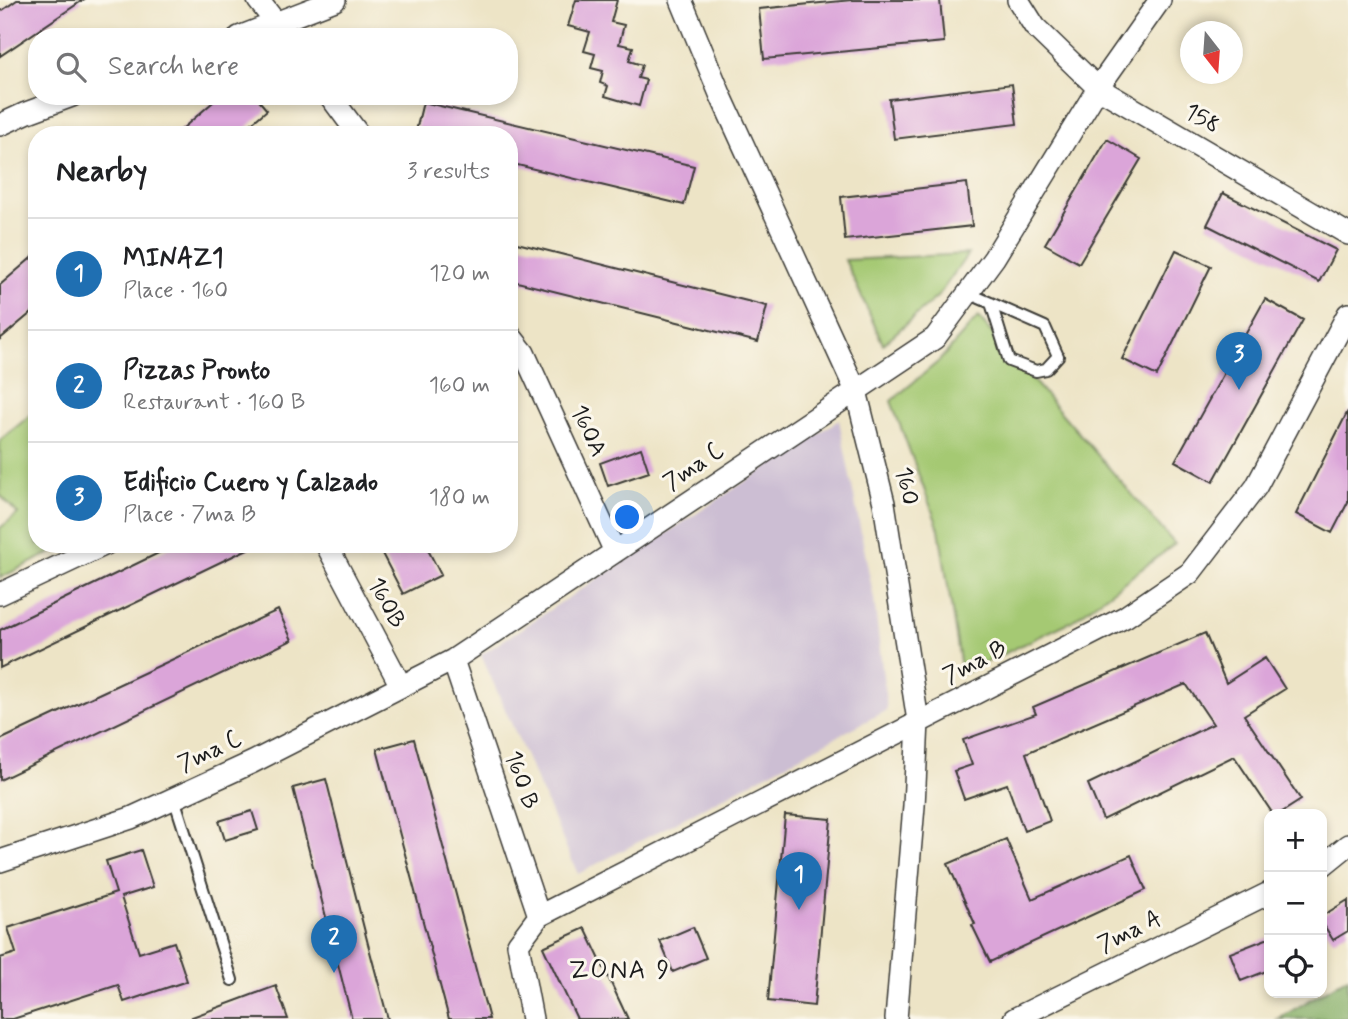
<!DOCTYPE html>
<meta charset="utf-8">
<style>
:root{--surface:#fff;--page:#f6f6f6;--text:#202124;--muted:#757577;--line:#e0e0e0;--accent:#1f6fb2}
body{margin:0;font-family:Mynerve,sans-serif;background:var(--page);color:var(--text)}
.controls{position:absolute;right:21px;bottom:21px;display:grid;overflow:hidden;border-radius:14px;box-shadow:0 4px 10px #0003}
.controls button{width:63px;height:63px;display:grid;place-items:center;padding:0;border:0;border-bottom:2px solid var(--line);background:var(--surface);color:var(--text);font:35px sans-serif}
.compass{position:absolute;left:1180px;top:21px;width:63px;height:63px;border-radius:50%;background:var(--surface);box-shadow:0 4px 10px #0003;rotate:163deg}
.you{position:absolute;left:628px;top:518px;width:24px;height:24px;margin:-18px;border:5px solid #fff;border-radius:50%;background:#1a73e8;box-shadow:0 0 0 10px #1a73e833}
.badge{display:grid;place-items:center;width:46px;height:46px;border-radius:50%;background:var(--accent);color:#fff;font-size:23px;font-weight:700}
.pin{position:absolute;translate:-50% -58px;filter:drop-shadow(0 2px 4px #0008)}
.pin::after{content:'';position:absolute;top:37px;width:24px;height:21px;background:inherit;clip-path:polygon(0 0,100% 0,50% 100%)}
.list{margin:0;padding:0;list-style:none}
h2{display:flex;justify-content:space-between;align-items:center;height:91px;margin:0;padding:0 28px;font-size:30px}
h2 small{font-size:23px;font-weight:400;color:var(--muted)}
.list li{display:grid;grid-template-columns:46px 1fr auto;gap:21px;align-items:center;box-sizing:border-box;height:112px;padding:0 28px;border-top:2px solid var(--line)}
.list b{display:block;font-size:26px;white-space:nowrap}
.list p{margin:0;font-size:23px;white-space:nowrap;color:var(--muted)}
.list em{font-size:23px;font-style:normal;color:var(--muted)}
.icon{flex:none;width:38px;height:38px;fill:none;stroke:currentColor;stroke-width:2;stroke-linecap:round;stroke-linejoin:round}
.map{position:relative;flex:none;width:1348px;height:1019px;overflow:hidden}
.search{position:absolute;background:var(--surface);box-shadow:0 4px 10px #0003;left:28px;top:28px;width:490px;height:77px;display:flex;align-items:center;gap:18px;box-sizing:border-box;padding:0 24px;border-radius:28px;color:var(--muted);font-size:26px}
.panel{position:absolute;background:var(--surface);box-shadow:0 4px 10px #0003;left:28px;top:126px;width:490px;height:427px;border-radius:28px}
.map>svg:first-child{display:block}
.industrial{fill:#ccbed3}
.green{fill:#a5c973;stroke:#607248;stroke-width:2}
.forest{fill:#84ad65;stroke:#506440;stroke-width:2}
.building{fill:#dba5d9}
.lines{fill:none;stroke-linecap:round;stroke-linejoin:round}
.service-casing{stroke:#3b3a36;stroke-width:14}
.minor-casing{stroke:#3b3a36;stroke-width:24}
.service{stroke:#fff;stroke-width:10}
.minor{stroke:#fff;stroke-width:21}
.labels{text-anchor:middle;dominant-baseline:central;stroke-width:6;stroke-linejoin:round;paint-order:stroke}
.street-label{font-size:24px;fill:#1c1c1c;stroke:#fbf7ec}
.neighbourhood-label{font-size:26px;letter-spacing:2px;fill:#1c1c1c;stroke:#fbf7ec}
</style>
<div class="map">
<svg width="1348" height="1019" viewBox="0 0 1348 1019">
<rect width="100%" height="100%" fill="#fbf7ec"/>
<filter id="ink" filterUnits="userSpaceOnUse"><feTurbulence type="fractalNoise" baseFrequency=".0143" numOctaves="2"/><feDisplacementMap in="SourceGraphic" scale="14" xChannelSelector="R" yChannelSelector="G"/><feConvolveMatrix kernelMatrix="1 2 1 2 8 2 1 2 1" color-interpolation-filters="sRGB"/></filter>
<filter id="wash" filterUnits="userSpaceOnUse"><feTurbulence type="fractalNoise" baseFrequency=".00686" numOctaves="4" result="noise"/><feDisplacementMap in="SourceGraphic" scale="28" xChannelSelector="R" yChannelSelector="G"/><feGaussianBlur stdDeviation="1.57" result="paint"/><feColorMatrix in="noise" values="0 0 0 0 0 0 0 0 0 0 0 0 0 0 0 0 0 1.4 0 .05"/><feComposite in="paint" operator="in"/></filter>
<g filter="url(#wash)">
<rect width="100%" height="100%" fill="#ede4c6"/>
<path class="industrial" d="M839,420L874,599L887,710L578,874L481,655Z"/>
<path class="green" d="M968,254L938,296L883,344L845,260Z
M978,317L1175,544L1072,621L962,674L939,529L891,401L939,361Z
M37,410V544H69L0,578V528L18,514L0,495V440Z"/>
<path class="forest" d="M1348,977V1019H1278Z"/>
<g id="blocks">
<path class="building" d="M17,0H83L0,56V12Z
M576,0H617L611,22L624,25L619,44L633,47L629,61L642,65L638,78L646,80L639,106L605,96L608,86L600,83L603,71L591,68L595,54L584,51L590,32L568,26Z
M852,0H940L944,42L764,59L759,9Z
M1012,84L1017,124L894,139L889,99Z
M220,96H255L267,110L238,135H175Z
M423,102L694,166L684,205L509,163V135H415Z
M1107,139L1141,159L1079,263L1045,244Z
M967,183L972,226L845,240L841,197Z
M1223,193L1336,250L1319,282L1207,225Z
M509,241L767,306L758,342L509,280Z
M1176,250L1211,266L1157,376L1122,359Z
M37,253V308L0,339V285Z
M1265,299L1303,320L1213,482L1175,461Z
M1348,411V502L1332,533L1296,514Z
M641,448L649,472L608,486L600,463Z
M177,544H258L0,668V630Z
M377,544H425L441,575L403,594Z
M278,610L292,640L0,780V740Z
M1205,633L1226,683L1265,658L1285,689L1244,715L1301,800L1279,814H1273L1234,756L1103,820L1088,784L1213,724L1186,684L1026,753L1050,821L1024,831L1007,784L964,799L954,771L972,765L963,740L1036,714L1033,707Z
M414,739L459,906L489,1019H449L377,749Z
M326,779L368,944L388,1019H352L293,788Z
M252,811L258,830L225,840L219,821Z
M785,815L831,819L814,1006L768,1001Z
M1006,839L1032,899L1131,855L1146,890L990,962L972,925L975,924L948,864Z
M141,850L153,887L121,897L139,953L174,942L187,981L124,1002L118,985L13,1019H0V958L16,953L8,928L116,893L106,861Z
M1348,900V931L1333,940L1322,922V916Z
M693,927L706,958L673,972L660,941Z
M585,928L628,1019H577L543,947Z
M1269,938V970L1241,981L1230,953Z
M276,986L288,1019H193L192,1017Z"/>
</g>
</g>
<g filter="url(#ink)">
<use href="#blocks" fill-opacity="0" stroke="#3b3a36" stroke-width="2"/>
<g class="lines">
<g class="service-casing">
<path id="service" d="M968,293L1045,327L1058,356L1046,369L1036,371L1009,361L991,303
M174,798L232,980"/>
</g>
<g class="minor-casing">
<path id="minor" d="M258,0L287,37
M681,0L720,94L856,391L884,503L918,721L914,806L896,1019
M1018,0L1035,27L1098,88L1348,234
M239,37L335,0
M330,96L359,135
M0,125L26,113L72,96
M509,334L524,353L615,552
M326,544L401,686
M0,594L106,544
M453,660L539,916
M0,861L131,818L253,762L453,660L935,338L994,258L1098,88L1160,0
M1322,866L1348,845
M532,1019L518,944L539,916L1125,617L1190,573L1256,487L1348,314
M1014,1019L1269,893"/>
</g>
<use href="#service" class="service"/>
<use href="#minor" class="minor"/>
</g>
</g>
<g class="labels">
<g class="street-label">
<text transform="translate(1202 119) rotate(30)">158</text>
<text transform="translate(588 431) rotate(65)">160A</text>
<text transform="translate(694 467) rotate(-34)">7ma C</text>
<text transform="translate(906 486) rotate(78)">160</text>
<text transform="translate(386 603) rotate(62)">160B</text>
<text transform="translate(975 663) rotate(-27)">7ma B</text>
<text transform="translate(210 752) rotate(-25)">7ma C</text>
<text transform="translate(521 780) rotate(71)">160 B</text>
<text transform="translate(1130 932) rotate(-26)">7ma A</text>
</g>
<g class="neighbourhood-label">
<text x="620" y="971">ZONA 9</text>
</g>
</g>
</svg>
<div class="controls">
<button>+</button>
<button>−</button>
<button><svg class="icon" aria-label="locate" viewBox="0 0 24 24"><circle cx="12" cy="12" r="6"/><path d="M12 2v4M12 18v4M2 12h4M18 12h4"/></svg></button>
</div>
<svg class="compass" viewBox="-18 -18 36 36"><path d="M0-13l5 13h-10z" fill="#e53935"/><path d="M0 13l5-13h-10z" fill="#757577"/></svg>
<div class="you"></div>
<div class="pin badge" style="left:799px;top:910px">1</div>
<div class="pin badge" style="left:334px;top:973px">2</div>
<div class="pin badge" style="left:1239px;top:390px">3</div>
<div class="search"><svg class="icon" aria-label="search" viewBox="0 0 24 24"><circle cx="10" cy="10" r="6"/><path d="M15 15l6 6"/></svg>Search here</div>
<section class="panel">
<h2>Nearby<small>3 results</small></h2>
<ul class="list">
<li><span class="badge">1</span><div><b>MINAZ1</b><p>Place · 160</p></div><em>120 m</em></li>
<li><span class="badge">2</span><div><b>Pizzas Pronto</b><p>Restaurant · 160 B</p></div><em>160 m</em></li>
<li><span class="badge">3</span><div><b>Edificio Cuero y Calzado</b><p>Place · 7ma B</p></div><em>180 m</em></li>
</ul>
</section>
</div>
